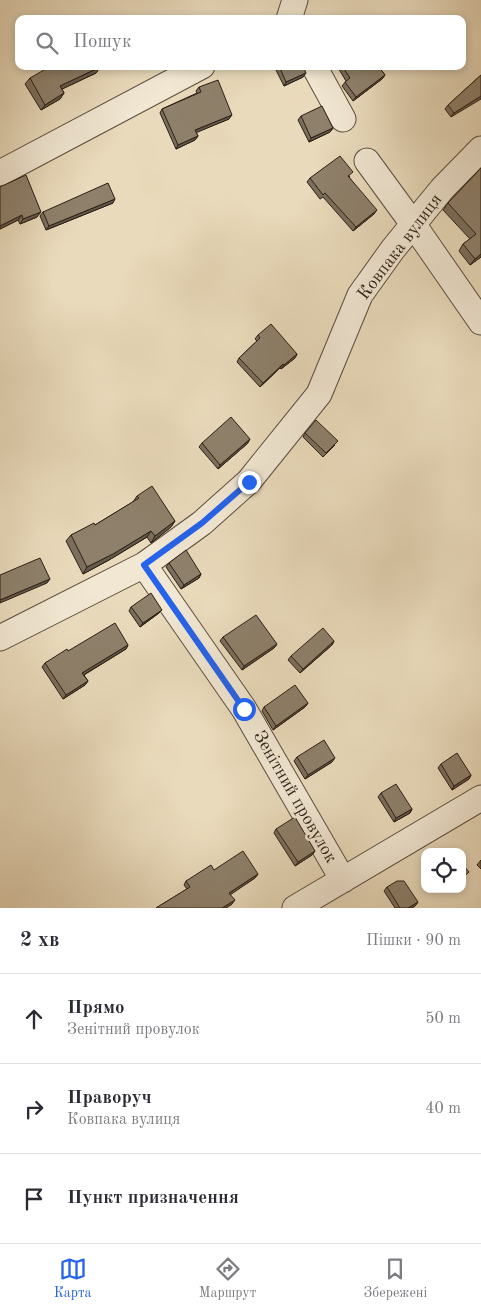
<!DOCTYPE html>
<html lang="uk">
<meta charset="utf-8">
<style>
:root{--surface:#fff;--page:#f7f7f7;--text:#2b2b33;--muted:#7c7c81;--line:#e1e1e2;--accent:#2563eb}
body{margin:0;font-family:"Old Standard TT",serif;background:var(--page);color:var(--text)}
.controls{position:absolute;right:15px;bottom:15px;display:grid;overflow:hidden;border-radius:10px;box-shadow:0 2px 8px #0003}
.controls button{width:45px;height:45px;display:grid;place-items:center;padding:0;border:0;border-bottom:1px solid var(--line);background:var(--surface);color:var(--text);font:25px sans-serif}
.stop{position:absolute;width:15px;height:15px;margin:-11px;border:4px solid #2563eb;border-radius:50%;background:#fff}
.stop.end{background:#2563eb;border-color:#fff;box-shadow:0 1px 5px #0008}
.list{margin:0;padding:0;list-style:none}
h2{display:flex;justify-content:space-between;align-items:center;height:65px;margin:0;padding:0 20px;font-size:21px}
h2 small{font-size:16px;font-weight:400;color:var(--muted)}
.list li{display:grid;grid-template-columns:32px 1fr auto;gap:15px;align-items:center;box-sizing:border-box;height:90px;padding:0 20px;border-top:1px solid var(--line)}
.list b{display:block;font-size:19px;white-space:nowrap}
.list p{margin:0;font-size:16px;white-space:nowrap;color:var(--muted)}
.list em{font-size:16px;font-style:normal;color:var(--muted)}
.icon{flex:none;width:28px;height:28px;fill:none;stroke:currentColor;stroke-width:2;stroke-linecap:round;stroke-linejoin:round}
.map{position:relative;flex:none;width:481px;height:908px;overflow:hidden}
.search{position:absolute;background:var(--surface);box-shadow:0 2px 8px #0003;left:15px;right:15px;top:15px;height:55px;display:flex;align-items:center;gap:12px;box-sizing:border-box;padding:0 18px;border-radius:10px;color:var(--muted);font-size:19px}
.sheet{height:335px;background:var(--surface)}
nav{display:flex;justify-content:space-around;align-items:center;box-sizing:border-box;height:70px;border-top:1px solid var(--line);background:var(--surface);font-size:14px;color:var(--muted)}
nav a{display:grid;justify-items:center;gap:2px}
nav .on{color:var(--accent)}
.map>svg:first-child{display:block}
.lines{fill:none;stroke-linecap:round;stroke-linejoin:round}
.street-casing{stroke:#5a4d3e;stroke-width:27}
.street{stroke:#f1e7d3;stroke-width:25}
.wall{fill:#7a6e5c;stroke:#2b1e15}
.shaded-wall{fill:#635a4b;stroke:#2b1e15}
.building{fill:#8e806b;stroke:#2b1e15}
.route{stroke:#2563eb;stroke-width:6}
.labels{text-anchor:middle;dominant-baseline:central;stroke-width:5;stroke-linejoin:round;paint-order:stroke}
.street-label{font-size:18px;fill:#2b1e15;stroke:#f1e7d3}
</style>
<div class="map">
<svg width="481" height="908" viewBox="0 0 481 908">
<rect width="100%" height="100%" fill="#e9dabb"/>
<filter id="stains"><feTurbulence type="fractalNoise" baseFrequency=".004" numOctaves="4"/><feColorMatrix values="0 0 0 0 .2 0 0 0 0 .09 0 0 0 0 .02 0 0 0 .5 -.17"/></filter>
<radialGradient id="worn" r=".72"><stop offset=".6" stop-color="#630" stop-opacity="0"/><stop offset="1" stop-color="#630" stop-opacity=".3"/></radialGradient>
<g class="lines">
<g class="street-casing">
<path id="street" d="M289,19L295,0
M314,66L343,119
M367,161L413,224L481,322
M0,173L202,66
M144,565L244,709L343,880
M0,638L144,565L202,523L249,481L319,394L360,295L393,249L442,189L481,149
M295,908L481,798"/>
</g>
<use href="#street" class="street"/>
</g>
<path class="wall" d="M274,66H303V77L284,86Z
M337,66H378L385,75L382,79L353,101L342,86L346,81Z
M100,67L96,73L62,89L64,93L60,99L41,110L25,84L30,78Z
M481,75L451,117L445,109L448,105Z
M199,87L229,119L196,132L198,136L195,140L176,149L160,113L162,109L197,93L196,91Z
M301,116L333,128L330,132L309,142L298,120Z
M481,168V257L470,265L459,251L463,244L470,239L443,210L448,203Z
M350,176L349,177L374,214L353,231L323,197L320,199L307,182L310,178Z
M0,187L37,217L20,224L18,220L0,229Z
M113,203L46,230L40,216L43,212Z
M258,335L297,354L295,358L281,369L280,368L260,387L237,362L239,358L257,341L255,339Z
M305,433L335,445L323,457L303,437Z
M202,443H248L218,469L199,447Z
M137,496L175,521L171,527L151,543L147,537L109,560L83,574L66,541L71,535L95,525L133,502Z
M169,563L201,574L199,578L181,589L166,567Z
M131,607L162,610L159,613L140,627L129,611Z
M223,637L277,644L274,648L242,670L220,641Z
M334,641L332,645L300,673L288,660L291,656Z
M128,645L126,649L84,675L88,681L85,685L63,699L42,667L45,663L68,651Z
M308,703L305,707L273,730L262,711L264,707Z
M297,757L332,762L305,779L294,761Z
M441,764L471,775L469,779L452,790L438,768Z
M381,793L412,809L410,813L394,822L378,797Z
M276,829L315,851L312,855L295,866L274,833Z
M481,860V869L477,865Z
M214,870L258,874L255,878L230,894L232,904L226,908H156L187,889L184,885L186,881Z
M387,887L418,902L415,906L412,908H395L384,891Z"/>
<path class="shaded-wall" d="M100,67L96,73L56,92L60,86Z
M306,73L303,77L284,86L286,82Z
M385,75L382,79L353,101L356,97Z
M64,93L60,99L41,110L45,105Z
M481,96V99L451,117L454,113Z
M232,115L229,119L193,134L195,130Z
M333,128L330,132L309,142L311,138Z
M198,136L195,140L176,149L178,145Z
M115,199L113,203L46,230L49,226Z
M377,210L374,214L353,231L356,227Z
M41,212L37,217L20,224L23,219Z
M22,215L18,220L0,229V226Z
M481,254V257L470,265L475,259Z
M297,354L295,358L281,369L284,365Z
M283,364L280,368L260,387L263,383Z
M250,439L248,443L218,469L220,465Z
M175,521L171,527L151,543L155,536Z
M151,531L147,537L109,560L83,574L87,567Z
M201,574L199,578L181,589L184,585Z
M50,579L47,583L0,603V600Z
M162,610L159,613L140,627L143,623Z
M334,641L332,645L300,673L303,669Z
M277,644L274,648L242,670L244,666Z
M128,645L126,649L80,677L82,673Z
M88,681L85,685L63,699L66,695Z
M308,703L305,707L273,730L276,726Z
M335,758L332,762L305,779L308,775Z
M471,775L469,779L452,790L454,786Z
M412,809L410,813L394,822L396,818Z
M315,851L312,855L295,866L298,862Z
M258,874L255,878L227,897L229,893Z
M235,900L232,904L226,908H222Z
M418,902L415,906L412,908H408Z"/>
<path class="building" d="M51,66H100V67L60,86L64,93L45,105L30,78Z
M279,66H303L306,73L286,82Z
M342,66H378L385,75L356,97L345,82L350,78Z
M481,75V96L454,113L448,105Z
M218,80L232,115L195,130L198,136L178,145L162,109L201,92L199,87Z
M322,106L333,128L311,138L301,116Z
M340,156L353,172L348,176L377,210L356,227L325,193L323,195L310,178Z
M481,168V254L475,259L463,244L476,234L448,203Z
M26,175L41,212L23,219L22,215L0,226V187Z
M108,183L115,199L49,226L43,212Z
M271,324L297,354L284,365L283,364L263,383L239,358L260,338L258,335Z
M231,417L250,439L220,465L202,443Z
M316,420L338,441L326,453L305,433Z
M152,486L175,521L155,536L151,531L113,554L87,567L71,535L94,523L95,525L139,498L137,496Z
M186,550L201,574L184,585L169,563Z
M40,558L50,579L0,600V575Z
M151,593L162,610L143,623L131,607Z
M256,615L277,644L244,666L223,637Z
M115,623L128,645L82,673L88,681L66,695L45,663L67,649L68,651Z
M323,628L334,641L303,669L291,656Z
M295,685L308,703L276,726L264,707Z
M324,740L335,758L308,775L297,757Z
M457,753L471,775L454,786L441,764Z
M396,784L412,809L396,818L381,793Z
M295,817L315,851L298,862L276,829Z
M243,851L258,874L229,893L235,900L222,908H156L190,887L186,881L211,865L214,870Z
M462,864L469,872L462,878Z
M397,881H404L418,902L408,908H400L387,887Z"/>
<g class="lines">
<path class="route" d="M244,709L144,565L202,523L249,482"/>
</g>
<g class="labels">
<g class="street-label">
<text transform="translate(400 247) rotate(-53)">Ковпака вулиця</text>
<text transform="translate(295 797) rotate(60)">Зенітний провулок</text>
</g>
</g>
<rect width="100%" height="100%" filter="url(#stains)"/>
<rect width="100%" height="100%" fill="url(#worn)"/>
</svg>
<div class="controls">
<button><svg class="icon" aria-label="locate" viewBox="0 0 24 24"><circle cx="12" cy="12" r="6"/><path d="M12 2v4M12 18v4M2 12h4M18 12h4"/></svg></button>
</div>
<div class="stop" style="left:244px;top:709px"></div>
<div class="stop end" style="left:249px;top:482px"></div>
<div class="search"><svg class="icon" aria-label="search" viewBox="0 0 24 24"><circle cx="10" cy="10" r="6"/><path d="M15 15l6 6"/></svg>Пошук</div>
</div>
<section class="sheet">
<h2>2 хв<small>Пішки · 90 m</small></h2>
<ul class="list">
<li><svg class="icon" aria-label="ahead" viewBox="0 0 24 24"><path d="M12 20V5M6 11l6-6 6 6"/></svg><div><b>Прямо</b><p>Зенітний провулок</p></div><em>50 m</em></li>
<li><svg class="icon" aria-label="right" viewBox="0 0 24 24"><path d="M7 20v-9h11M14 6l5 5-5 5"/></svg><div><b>Праворуч</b><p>Ковпака вулиця</p></div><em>40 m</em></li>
<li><svg class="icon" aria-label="arrive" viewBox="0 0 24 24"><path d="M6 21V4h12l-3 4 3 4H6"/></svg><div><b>Пункт призначення</b></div></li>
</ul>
</section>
<nav>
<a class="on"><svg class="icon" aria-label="map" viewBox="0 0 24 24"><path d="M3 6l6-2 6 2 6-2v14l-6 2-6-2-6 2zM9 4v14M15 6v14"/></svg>Карта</a>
<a><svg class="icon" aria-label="directions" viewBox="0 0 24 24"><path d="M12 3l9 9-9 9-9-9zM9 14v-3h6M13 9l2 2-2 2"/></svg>Маршрут</a>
<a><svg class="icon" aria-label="saved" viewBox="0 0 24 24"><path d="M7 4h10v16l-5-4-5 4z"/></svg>Збережені</a>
</nav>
